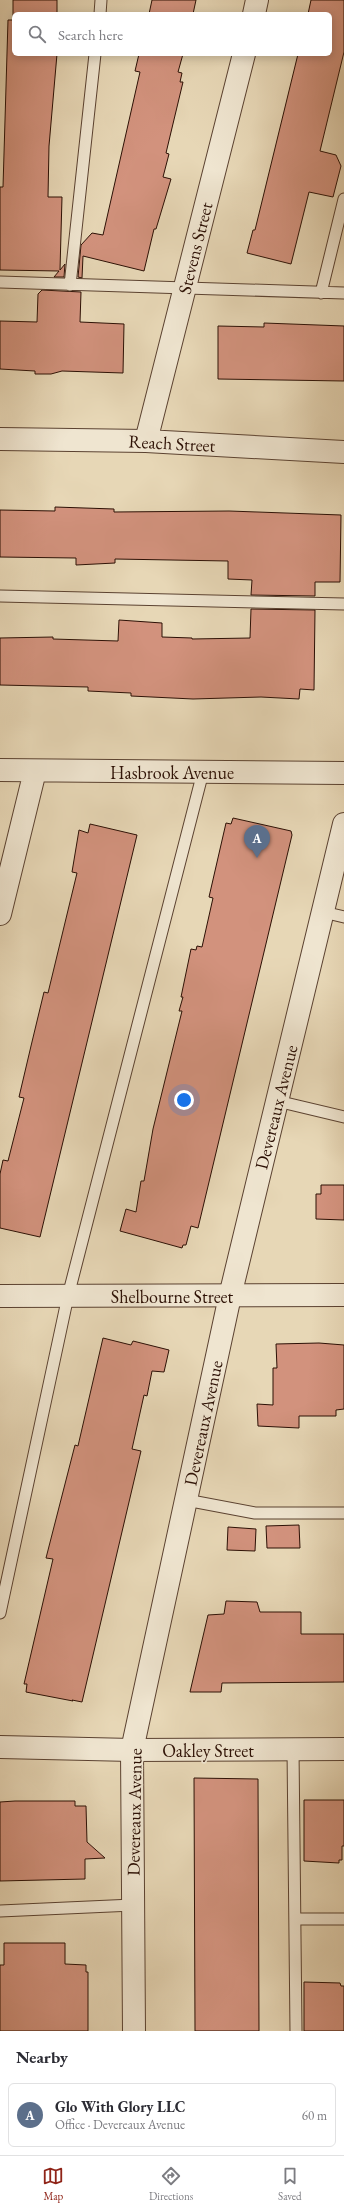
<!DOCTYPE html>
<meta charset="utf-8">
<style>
:root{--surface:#fff;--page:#f7f7f7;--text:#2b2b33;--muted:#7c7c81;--line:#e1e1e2;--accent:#8f2418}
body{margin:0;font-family:"EB Garamond",serif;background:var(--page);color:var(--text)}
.you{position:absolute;left:184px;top:1100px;width:14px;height:14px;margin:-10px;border:3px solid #fff;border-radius:50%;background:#1a73e8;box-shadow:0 0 0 6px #1a73e833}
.badge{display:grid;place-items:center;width:26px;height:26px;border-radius:50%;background:var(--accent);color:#fff;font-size:13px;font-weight:700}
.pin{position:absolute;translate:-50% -33px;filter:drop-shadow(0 1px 2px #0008)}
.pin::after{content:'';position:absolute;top:21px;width:14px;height:12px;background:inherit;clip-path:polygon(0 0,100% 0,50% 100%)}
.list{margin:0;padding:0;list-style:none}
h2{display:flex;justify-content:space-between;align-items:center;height:52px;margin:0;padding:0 16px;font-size:17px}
h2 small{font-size:13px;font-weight:400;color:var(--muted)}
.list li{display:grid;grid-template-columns:26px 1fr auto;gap:12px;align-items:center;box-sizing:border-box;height:64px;margin:0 8px 8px;padding:0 8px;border:1px solid var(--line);border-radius:6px}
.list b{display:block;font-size:15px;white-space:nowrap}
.list p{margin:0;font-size:13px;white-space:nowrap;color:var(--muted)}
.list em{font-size:13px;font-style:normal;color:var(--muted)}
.icon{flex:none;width:22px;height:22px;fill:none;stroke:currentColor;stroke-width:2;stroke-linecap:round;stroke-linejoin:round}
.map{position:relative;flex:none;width:344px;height:2031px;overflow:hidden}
.search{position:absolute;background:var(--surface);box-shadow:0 2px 10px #0003;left:12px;right:12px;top:12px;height:44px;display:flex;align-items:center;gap:10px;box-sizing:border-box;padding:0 14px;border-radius:6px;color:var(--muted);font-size:15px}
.sheet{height:124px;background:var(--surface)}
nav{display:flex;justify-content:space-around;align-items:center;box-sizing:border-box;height:56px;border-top:1px solid var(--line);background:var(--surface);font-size:11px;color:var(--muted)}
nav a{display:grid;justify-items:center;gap:2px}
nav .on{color:var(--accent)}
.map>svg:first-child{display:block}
.building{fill:#d2927d;stroke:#2c1005}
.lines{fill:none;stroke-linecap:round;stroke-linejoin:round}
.service-casing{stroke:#5b4231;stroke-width:13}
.minor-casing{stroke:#5b4231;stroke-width:24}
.tertiary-casing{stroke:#5b4231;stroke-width:24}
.service{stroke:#efe5d0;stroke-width:11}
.minor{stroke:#efe5d0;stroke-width:22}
.tertiary{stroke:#efe5d0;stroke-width:22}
.labels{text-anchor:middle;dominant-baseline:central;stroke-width:3.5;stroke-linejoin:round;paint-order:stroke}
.street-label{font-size:18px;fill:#2c1005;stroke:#efe5d0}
</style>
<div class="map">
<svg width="344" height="2031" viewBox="0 0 344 2031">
<rect width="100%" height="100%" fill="#e7d7b6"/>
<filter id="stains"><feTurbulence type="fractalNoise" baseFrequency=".005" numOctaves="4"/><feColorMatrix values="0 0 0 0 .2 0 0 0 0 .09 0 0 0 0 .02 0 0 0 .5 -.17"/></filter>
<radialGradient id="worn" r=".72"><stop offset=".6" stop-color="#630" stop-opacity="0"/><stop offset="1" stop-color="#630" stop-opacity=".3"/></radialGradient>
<path class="building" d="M13,0H57V14H14V54H57L49,146L48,197H62L60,270L65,264L64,277H54L59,271L0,270V187H3L8,20H13Z
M152,0H196L193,14H149Z
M311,0H344V52L320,151L336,155L341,166L333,197L309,192L291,264L247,253L253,230H255L298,54H330V14H308Z
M139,54H183L178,72L182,73L180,82H183L166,153L169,154L163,177L171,179L156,229H154L144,271L83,256L82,278L78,277L81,245L92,233L103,235L140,72L135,71Z
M42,290L81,292L80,322L124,324L123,373L62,371L51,374H35V371L0,369V321L37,322L38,294Z
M264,323L344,326V381L218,379V326L264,327Z
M55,507L114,509V512L229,511L341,515L340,582H315V596L251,595L252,580L228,579V561L115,559V563L76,565V558L0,557V510L55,511Z
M251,609L315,610L314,690L300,689L299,699L261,697L193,699L131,696V693L88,691V687L0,685V638L53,637V639L118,641L119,620L162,623V637L192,638V639L250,638Z
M233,818L291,831L292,835L198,1228L191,1226L186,1245H183L182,1248L120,1231L126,1209L136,1212L141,1181H144L153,1129L182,1011H179L183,997H181L191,949L196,950L197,946L202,947L213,898L209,897L226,823L231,824Z
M90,824L137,835L40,1237L0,1228V1174L3,1160L8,1161L24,1098L19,1097L31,1046L44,992L48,993L77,873L72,872L79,830L88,833Z
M321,1185H344V1220L316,1219V1194H321Z
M103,1338L131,1345L133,1341L169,1350L164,1372L152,1371L147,1396L144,1395L132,1449L141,1451L82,1702L72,1700L73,1701L26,1692L27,1684H24L53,1559L46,1558L75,1445L78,1446Z
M319,1343L344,1345V1409L336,1410V1416H299V1428L258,1426L257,1404L273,1405V1368H277L276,1344Z
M299,1525L300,1548H267L266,1526Z
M228,1527L256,1529L255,1551L227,1550Z
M226,1601L257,1602L260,1612H301V1634H344V1682L222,1683L221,1692H190L208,1615L224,1614Z
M194,1778L258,1779L259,2031H195Z
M304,1800H344V1846H342V1860H339V1863L304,1861Z
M15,1801H75V1806H86L87,1842L105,1858L85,1859V1879L0,1881V1802Z
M4,1943H65V1964L86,1965V1972H88V2031H0V1965H4Z
M304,1982L340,1983L341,1986H344V2031H304Z"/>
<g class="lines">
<g class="service-casing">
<path id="service" d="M100,14L101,0
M0,282L344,293
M70,285L95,54
M321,293L344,199
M0,596L344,604
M323,912L344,917
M277,1101L344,1117
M186,1500L255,1513H344
M0,1613L68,1296L203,772
M293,1749L296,2031
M0,1911L133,1905
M295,1919H344"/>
</g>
<g class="minor-casing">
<path id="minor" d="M254,14L257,0
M0,439L146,441L344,452
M146,441L244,54
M0,770L344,773
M0,914L35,771
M0,1296L344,1295
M0,1747L132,1750L344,1749"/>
</g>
<g class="tertiary-casing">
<path id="tertiary" d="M134,2031L132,1750L230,1296L344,824"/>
</g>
<use href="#service" class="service"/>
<use href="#minor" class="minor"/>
<use href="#tertiary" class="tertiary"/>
</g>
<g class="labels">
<g class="street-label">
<text transform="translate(195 248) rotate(-76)">Stevens Street</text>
<text transform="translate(172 443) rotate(3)">Reach Street</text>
<text x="172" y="772">Hasbrook Avenue</text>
<text transform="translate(276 1107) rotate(-76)">Devereaux Avenue</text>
<text x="172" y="1296">Shelbourne Street</text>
<text transform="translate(203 1423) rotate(-78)">Devereaux Avenue</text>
<text x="208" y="1750">Oakley Street</text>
<text transform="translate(134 1812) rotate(-89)">Devereaux Avenue</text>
</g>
</g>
<rect width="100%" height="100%" filter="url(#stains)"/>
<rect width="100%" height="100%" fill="url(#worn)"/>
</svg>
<div class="you"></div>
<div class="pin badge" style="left:257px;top:858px;background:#5c6f8a">A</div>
<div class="search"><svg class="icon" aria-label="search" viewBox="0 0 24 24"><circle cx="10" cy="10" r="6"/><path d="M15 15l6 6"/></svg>Search here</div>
</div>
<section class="sheet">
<h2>Nearby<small></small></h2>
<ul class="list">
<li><span class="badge" style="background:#5c6f8a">A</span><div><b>Glo With Glory LLC</b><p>Office · Devereaux Avenue</p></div><em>60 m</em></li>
</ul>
</section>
<nav>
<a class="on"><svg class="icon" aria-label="map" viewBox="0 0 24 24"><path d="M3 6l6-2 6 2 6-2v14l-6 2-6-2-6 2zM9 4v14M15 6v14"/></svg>Map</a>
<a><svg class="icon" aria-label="directions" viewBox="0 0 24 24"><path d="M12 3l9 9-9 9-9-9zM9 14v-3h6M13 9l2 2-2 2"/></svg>Directions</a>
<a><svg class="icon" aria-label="saved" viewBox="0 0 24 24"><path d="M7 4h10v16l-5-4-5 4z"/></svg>Saved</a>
</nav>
